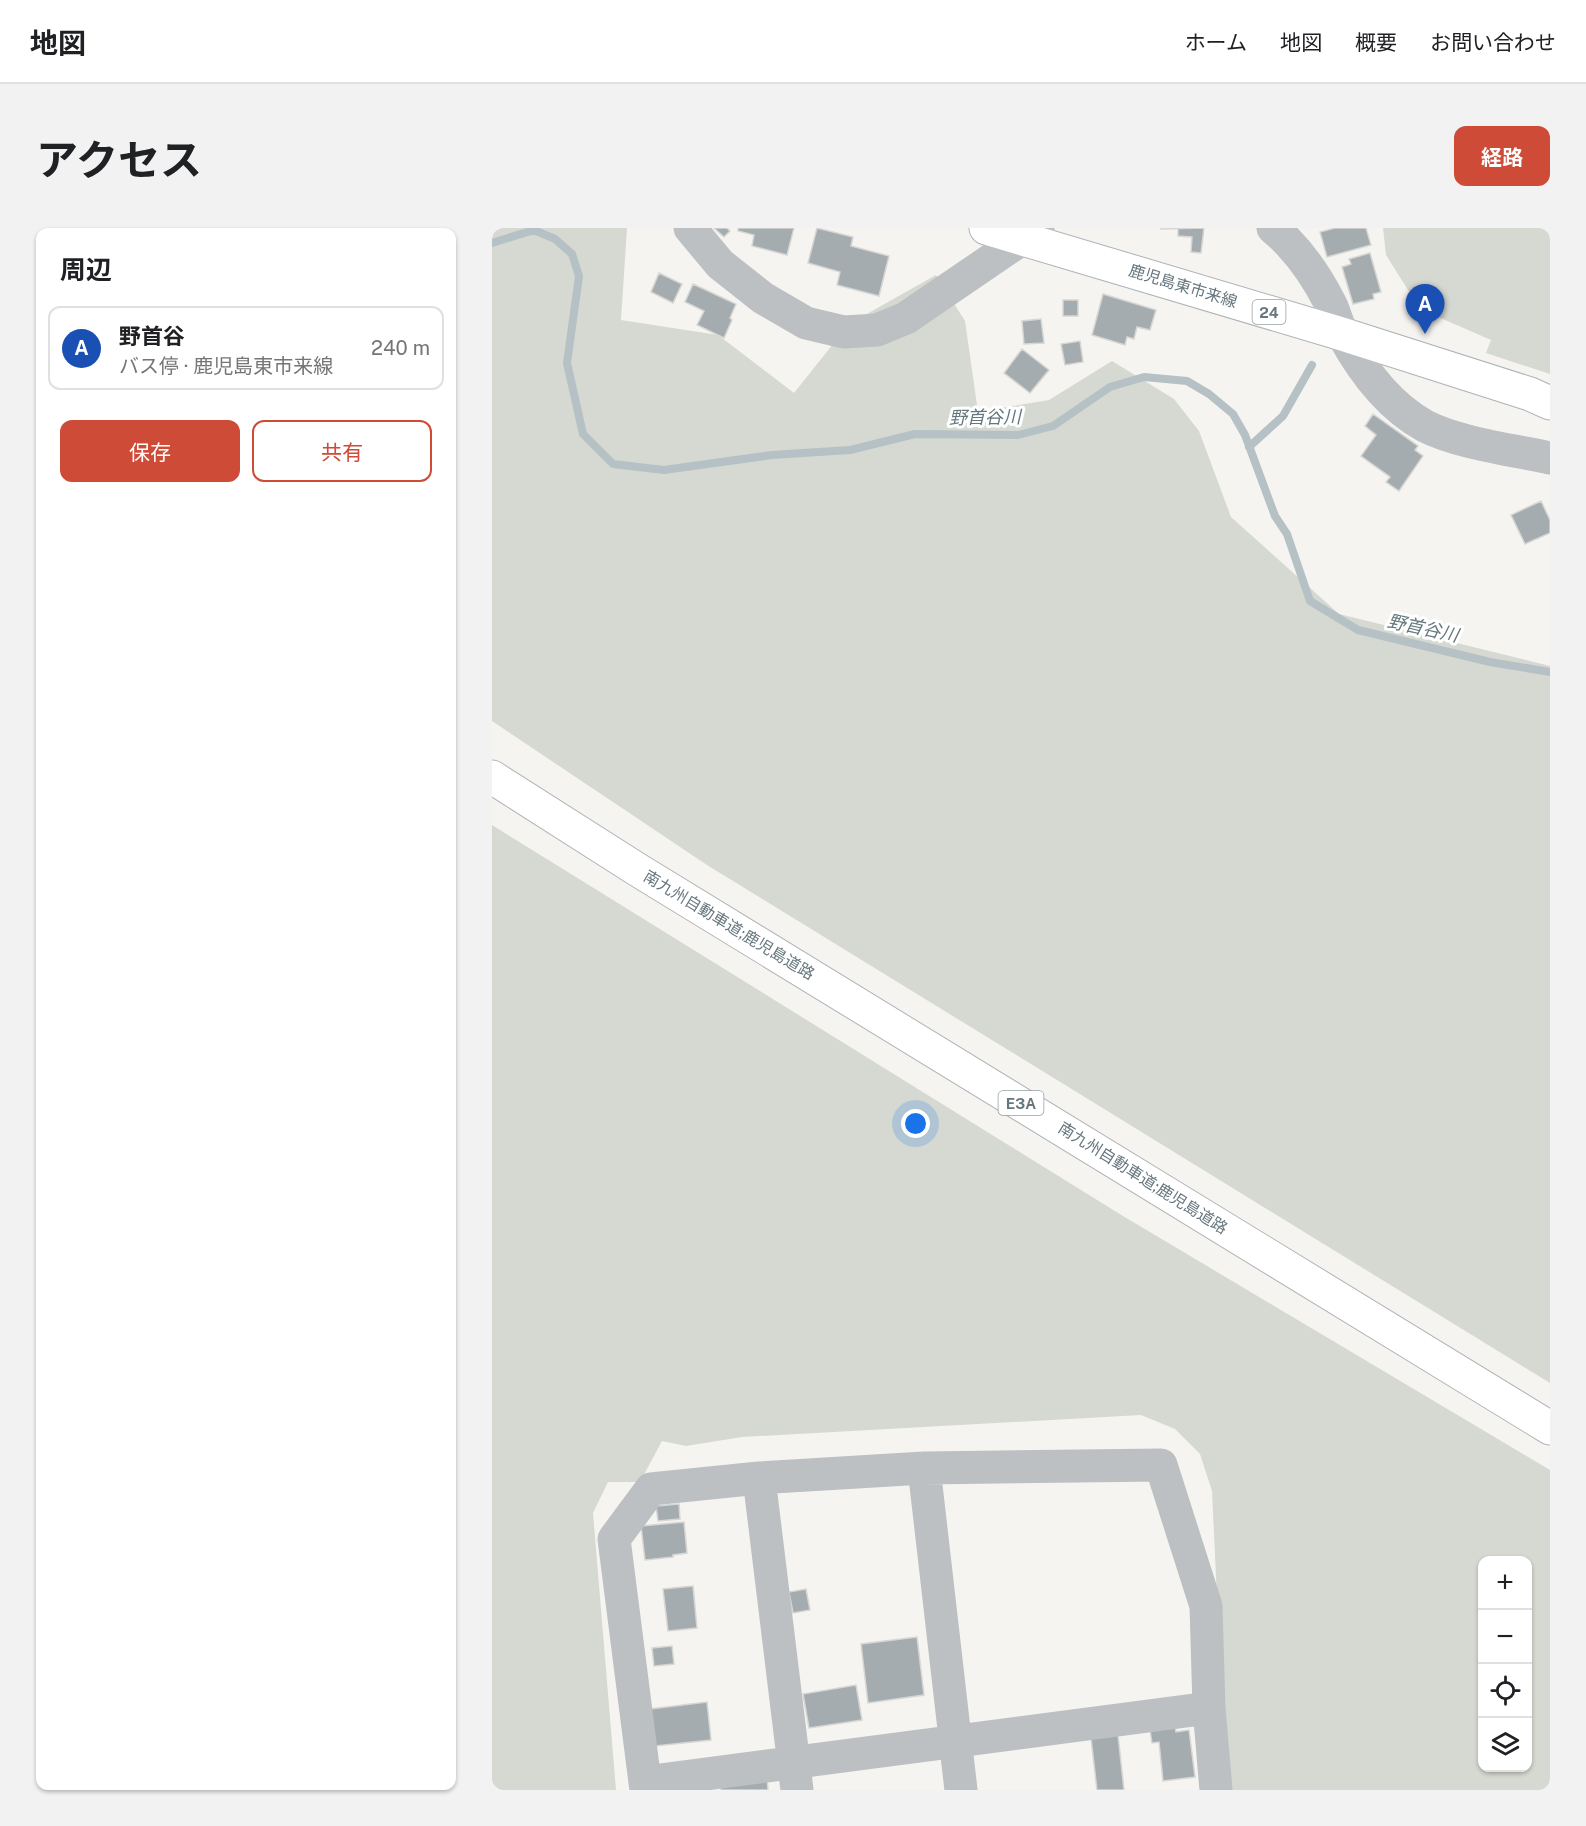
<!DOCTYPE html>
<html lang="ja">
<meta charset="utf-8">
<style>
:root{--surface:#fff;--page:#f2f2f2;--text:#202124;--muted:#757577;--line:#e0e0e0;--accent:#ce4b38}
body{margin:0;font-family:"Public Sans","Noto Sans JP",sans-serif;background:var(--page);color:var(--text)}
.controls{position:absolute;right:18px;bottom:18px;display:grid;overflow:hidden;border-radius:12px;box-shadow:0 2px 4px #0004}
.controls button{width:54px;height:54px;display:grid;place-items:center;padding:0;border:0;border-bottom:2px solid var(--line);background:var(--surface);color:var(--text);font:30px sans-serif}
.you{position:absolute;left:424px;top:896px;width:21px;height:21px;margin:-15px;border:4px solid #fff;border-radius:50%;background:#1a73e8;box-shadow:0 0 0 9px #1a73e833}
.badge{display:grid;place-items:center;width:39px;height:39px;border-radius:50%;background:var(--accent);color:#fff;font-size:20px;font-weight:700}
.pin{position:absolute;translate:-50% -50px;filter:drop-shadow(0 2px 3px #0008)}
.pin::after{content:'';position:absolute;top:32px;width:21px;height:18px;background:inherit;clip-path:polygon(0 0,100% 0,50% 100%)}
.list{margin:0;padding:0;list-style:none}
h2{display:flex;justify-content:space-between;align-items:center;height:78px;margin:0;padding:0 24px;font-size:26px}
h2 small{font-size:20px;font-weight:400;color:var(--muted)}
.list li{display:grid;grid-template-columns:39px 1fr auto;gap:18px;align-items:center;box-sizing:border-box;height:84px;margin:0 12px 12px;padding:0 12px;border:2px solid var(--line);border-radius:12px}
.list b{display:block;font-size:22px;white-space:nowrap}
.list p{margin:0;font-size:20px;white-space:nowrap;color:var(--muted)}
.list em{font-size:20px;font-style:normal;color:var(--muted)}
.actions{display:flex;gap:12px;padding:18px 24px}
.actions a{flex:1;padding:14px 0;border:2px solid var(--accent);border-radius:12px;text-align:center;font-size:21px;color:var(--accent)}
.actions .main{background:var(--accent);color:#fff}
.icon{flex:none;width:33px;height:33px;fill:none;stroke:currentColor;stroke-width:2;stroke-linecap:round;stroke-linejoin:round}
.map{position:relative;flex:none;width:1058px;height:1562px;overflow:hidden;border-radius:12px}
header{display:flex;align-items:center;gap:36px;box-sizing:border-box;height:84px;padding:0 30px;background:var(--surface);border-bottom:2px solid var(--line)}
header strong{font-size:28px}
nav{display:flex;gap:33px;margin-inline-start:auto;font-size:21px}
.intro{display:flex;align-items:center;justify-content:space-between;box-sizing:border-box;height:144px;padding:0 36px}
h1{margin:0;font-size:42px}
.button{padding:15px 27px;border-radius:12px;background:var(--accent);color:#fff;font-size:21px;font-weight:700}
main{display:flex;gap:36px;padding:0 36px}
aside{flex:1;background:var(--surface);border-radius:12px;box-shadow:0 2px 4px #0004}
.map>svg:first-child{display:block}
.green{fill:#d5d9d1;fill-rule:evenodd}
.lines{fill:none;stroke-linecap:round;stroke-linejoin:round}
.stream{stroke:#b5c1c4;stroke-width:8}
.building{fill:#a4acb0;stroke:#d6d6d4;stroke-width:1.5}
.major-casing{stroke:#aeb3b5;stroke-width:35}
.highway-casing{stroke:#b0b4b6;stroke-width:35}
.minor{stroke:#bcc0c3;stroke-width:33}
.major{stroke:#fff;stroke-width:33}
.highway{stroke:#fff;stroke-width:33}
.labels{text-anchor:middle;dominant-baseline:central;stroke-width:6;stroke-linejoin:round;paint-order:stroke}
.shield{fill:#fff;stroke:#95a0a5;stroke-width:1.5}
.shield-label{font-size:15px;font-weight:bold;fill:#67777f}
.street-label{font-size:16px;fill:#67777f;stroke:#fff}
.water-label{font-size:18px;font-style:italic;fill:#63777c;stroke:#fff}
</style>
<header>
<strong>地図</strong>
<nav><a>ホーム</a><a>地図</a><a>概要</a><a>お問い合わせ</a></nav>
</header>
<div class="intro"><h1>アクセス</h1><a class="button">経路</a></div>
<main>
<aside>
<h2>周辺<small></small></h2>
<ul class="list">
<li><span class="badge" style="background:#1a4fb4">A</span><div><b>野首谷</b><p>バス停 · 鹿児島東市来線</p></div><em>240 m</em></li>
</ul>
<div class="actions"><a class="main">保存</a><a>共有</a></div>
</aside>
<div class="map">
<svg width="1058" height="1562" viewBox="0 0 1058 1562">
<rect width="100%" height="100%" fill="#f5f4f1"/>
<path class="green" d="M0,0H135L129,92L226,107L302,165L357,96L444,47L473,93L486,184L557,172L620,133L682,171L707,203L739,289L847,386L1058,438V1155L215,637L0,493Z
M891,0H1058V146L994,125L999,112L928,81L894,27Z
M0,597L631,988L1058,1242V1562H737L730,1477L720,1263L708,1226L683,1201L649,1187L250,1209L194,1218L170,1213L148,1254H116L101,1285L124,1562H0ZM990,1332H1036V1540H990Z"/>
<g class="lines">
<path class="stream" d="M0,15L42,2L63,11L80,26L87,48L75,135L91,206L121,236L172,242L280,227L358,222L423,206L526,207L561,198L618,159L652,149L695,153L717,166L741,186L753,207L783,288L795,306L818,373L866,402L998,434L1058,444
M757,219L791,188L820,137"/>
</g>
<path class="building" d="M222,0H235L238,3L232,9Z
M246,0H302L295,27L260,18L262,7L246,3Z
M325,0L361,9L359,18L397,28L387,68L345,57L348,44L316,35Z
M712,0L709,25L699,24L700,9L686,8V1H668Z
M843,0H874L879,17L835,29L828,4Z
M878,25L889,64L881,66L882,71L861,76L850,39L859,36L857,31Z
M167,45L190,56L181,75L159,64Z
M201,56L244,76L238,90L240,92L232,110L205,97L212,83L193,74Z
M611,66L664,82L658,102L645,99L642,111L635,109L633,117L600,107Z
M571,72H586V88H571Z
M549,91L552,115L532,116L530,93Z
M588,113L591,134L573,137L569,116Z
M530,121L557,142L538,165L512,145Z
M881,186L926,218L923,222L931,228L907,263L894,254L898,249L869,228L884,207L873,198Z
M1049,273L1058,292V305L1033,316L1019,287Z
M187,1276L188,1291L166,1293L164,1278Z
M192,1294L195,1325L181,1327V1329L153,1332L149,1298Z
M201,1358L205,1400L176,1403L171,1361Z
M314,1361L318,1382L301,1385L297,1364Z
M425,1409L432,1467L376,1475L369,1416Z
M180,1418L182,1436L162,1438L160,1420Z
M364,1457L370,1492L317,1500L311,1466Z
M215,1474L219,1512L163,1518L158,1481Z
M683,1499L684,1504L697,1502L703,1549L671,1553L667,1514L660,1515L658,1502Z
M626,1507L632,1562H605L599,1510Z
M275,1550L276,1562H229L228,1555Z"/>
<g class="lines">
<g class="major-casing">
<path id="major" d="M494,0L850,106L1038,166L1058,175"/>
</g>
<g class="highway-casing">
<path id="highway" d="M0,549L146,642L1058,1200"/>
</g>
<path class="minor" d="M198,0L228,36L271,70L314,95L352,104L385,102L414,90L546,0
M781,0C804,19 823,46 837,73C843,83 845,96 851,107C870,142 897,178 933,198C966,215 1021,222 1058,230
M432,1240L469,1562
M267,1250L305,1562
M153,1554L717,1480
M154,1562L122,1311L159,1261L267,1250L432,1240L669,1237L714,1378L717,1480L724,1562"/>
<use href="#major" class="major"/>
<use href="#highway" class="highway"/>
</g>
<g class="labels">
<g class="shield">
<rect x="760.5" y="72" width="33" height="24" rx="4.5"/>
<rect x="506.5" y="863" width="45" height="24" rx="4.5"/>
</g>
<g class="shield-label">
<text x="777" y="84">24</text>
<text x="529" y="875">E3A</text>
</g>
<g class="street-label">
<text transform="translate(691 58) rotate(17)">鹿児島東市来線</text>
<text transform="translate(237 697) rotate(31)">南九州自動車道;鹿児島道路</text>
<text transform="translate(651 950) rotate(32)">南九州自動車道;鹿児島道路</text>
</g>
<g class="water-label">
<text transform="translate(493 189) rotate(-1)">野首谷川</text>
<text transform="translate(931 400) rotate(12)">野首谷川</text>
</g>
</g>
</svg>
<div class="controls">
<button>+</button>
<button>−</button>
<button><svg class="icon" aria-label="locate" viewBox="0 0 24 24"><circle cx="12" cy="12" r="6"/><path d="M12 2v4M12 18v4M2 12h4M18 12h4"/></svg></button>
<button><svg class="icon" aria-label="layers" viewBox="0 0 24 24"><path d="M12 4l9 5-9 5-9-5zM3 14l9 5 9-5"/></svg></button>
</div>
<div class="you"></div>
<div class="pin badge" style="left:933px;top:106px;background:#1a4fb4">A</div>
</div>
</main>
